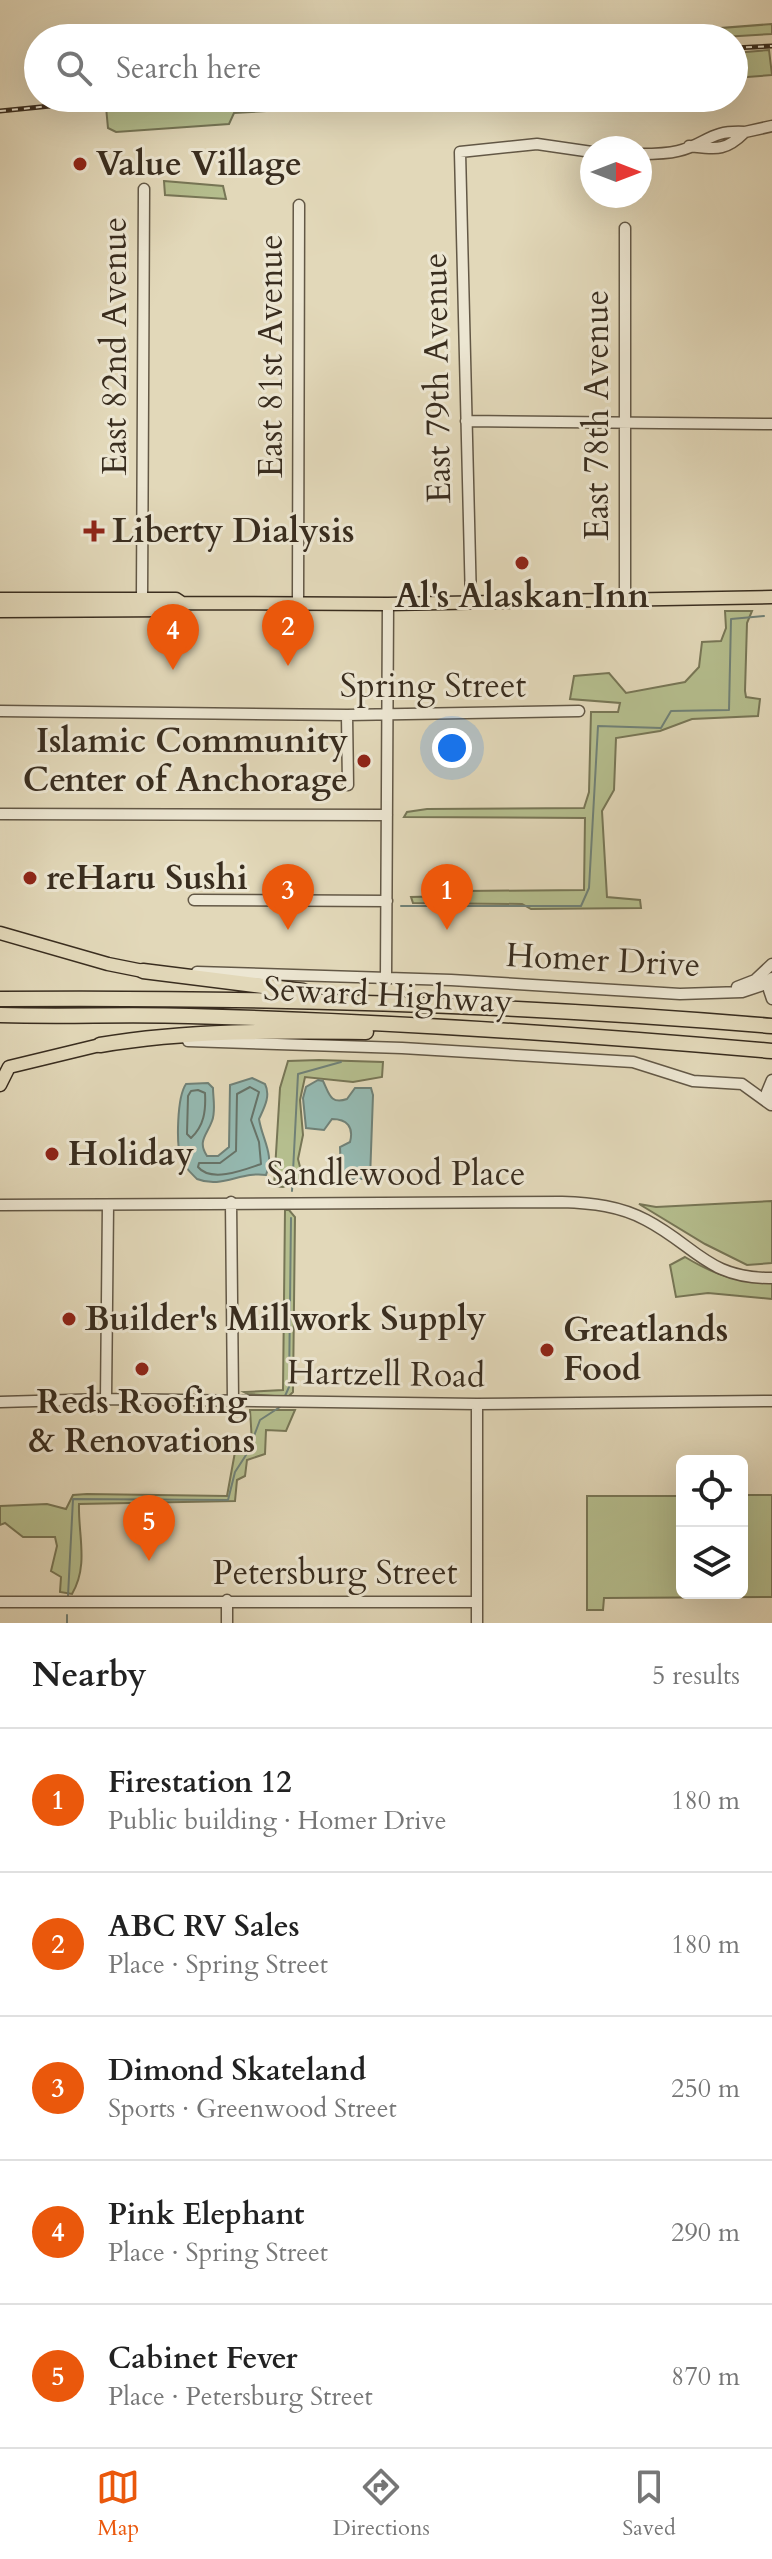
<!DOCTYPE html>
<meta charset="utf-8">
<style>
:root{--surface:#fff;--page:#f6f6f6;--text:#222;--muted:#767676;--line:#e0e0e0;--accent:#ea580c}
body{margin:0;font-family:Cardo,serif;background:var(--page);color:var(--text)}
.controls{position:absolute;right:24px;bottom:24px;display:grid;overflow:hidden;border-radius:12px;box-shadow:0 8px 32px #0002}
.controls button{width:72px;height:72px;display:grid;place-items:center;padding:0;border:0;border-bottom:2px solid var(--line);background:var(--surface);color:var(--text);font:40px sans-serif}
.compass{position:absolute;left:580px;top:136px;width:72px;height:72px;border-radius:50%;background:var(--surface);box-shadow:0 8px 32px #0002;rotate:90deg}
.you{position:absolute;left:452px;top:748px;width:28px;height:28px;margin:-20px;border:6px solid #fff;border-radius:50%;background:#1a73e8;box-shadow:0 0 0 12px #1a73e833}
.badge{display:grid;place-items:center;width:52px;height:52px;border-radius:50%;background:var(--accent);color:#fff;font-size:26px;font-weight:700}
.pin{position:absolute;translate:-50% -66px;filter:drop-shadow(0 2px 4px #0008)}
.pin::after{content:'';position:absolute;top:42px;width:28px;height:24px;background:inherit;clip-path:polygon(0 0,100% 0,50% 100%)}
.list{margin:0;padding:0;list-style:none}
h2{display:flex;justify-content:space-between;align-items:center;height:104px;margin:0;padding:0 32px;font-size:34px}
h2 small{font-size:26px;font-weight:400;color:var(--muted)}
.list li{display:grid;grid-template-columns:52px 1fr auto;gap:24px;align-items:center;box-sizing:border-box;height:144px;padding:0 32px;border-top:2px solid var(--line)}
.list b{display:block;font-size:30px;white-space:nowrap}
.list p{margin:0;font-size:26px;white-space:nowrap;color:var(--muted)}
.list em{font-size:26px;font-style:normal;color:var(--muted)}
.icon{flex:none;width:44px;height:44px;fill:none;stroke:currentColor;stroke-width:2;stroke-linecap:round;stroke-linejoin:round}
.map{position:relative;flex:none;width:772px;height:1623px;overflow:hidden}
.search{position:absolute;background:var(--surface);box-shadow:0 8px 32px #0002;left:24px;right:24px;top:24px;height:88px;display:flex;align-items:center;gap:20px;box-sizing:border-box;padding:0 28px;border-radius:44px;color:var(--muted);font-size:30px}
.sheet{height:824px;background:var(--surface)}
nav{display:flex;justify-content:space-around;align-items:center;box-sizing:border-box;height:112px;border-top:2px solid var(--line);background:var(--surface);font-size:22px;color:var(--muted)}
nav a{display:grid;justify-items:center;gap:4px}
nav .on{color:var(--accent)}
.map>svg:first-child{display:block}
.green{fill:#b5be8e;stroke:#777656;stroke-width:2}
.water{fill:#95b9b1;stroke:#708177;stroke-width:2}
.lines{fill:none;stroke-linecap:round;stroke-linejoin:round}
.shore{stroke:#677368;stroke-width:2}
.stream{stroke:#708177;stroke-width:2}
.minor-casing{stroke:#635846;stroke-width:13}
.major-casing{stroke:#392d1f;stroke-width:15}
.highway-casing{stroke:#392d1f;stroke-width:17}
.minor{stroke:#ece6d2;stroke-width:10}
.major{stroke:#e2d8b9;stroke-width:12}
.highway{stroke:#e2d8b9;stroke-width:14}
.rail-casing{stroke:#392d1f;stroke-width:5}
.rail{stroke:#ece6d2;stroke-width:2;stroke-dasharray:6;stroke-linecap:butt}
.poi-dot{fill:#8f2418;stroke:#ece6d2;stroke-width:3}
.labels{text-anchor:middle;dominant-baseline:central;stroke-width:6;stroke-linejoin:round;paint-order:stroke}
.poi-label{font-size:34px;font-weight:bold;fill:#392d1f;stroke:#ece6d2;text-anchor:start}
.street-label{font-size:34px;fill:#392d1f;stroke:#ece6d2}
</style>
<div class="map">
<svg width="772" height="1623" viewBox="0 0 772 1623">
<rect width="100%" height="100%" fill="#e2d8b9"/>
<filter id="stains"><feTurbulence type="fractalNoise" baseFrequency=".0025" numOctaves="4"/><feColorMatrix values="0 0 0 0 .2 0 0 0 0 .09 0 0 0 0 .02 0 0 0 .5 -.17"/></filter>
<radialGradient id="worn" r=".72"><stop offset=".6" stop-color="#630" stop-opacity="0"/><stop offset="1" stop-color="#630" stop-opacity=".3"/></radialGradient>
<path class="green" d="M772,24V34L706,38H592Z
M769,50L772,75L734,78V53Z
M231,98H483L387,107L382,104L234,113L229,124L116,132L108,128L106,107Z
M164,181L223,186L226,199L165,195Z
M725,611H752L747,623L745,691L746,697L760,699L758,716L692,719L660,731L616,738L614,790L602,811L607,897L640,900L641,908L531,909L522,904L413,903L411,897L453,896L464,891L584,890L585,818L404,817L407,812L427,809L584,808L589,792L591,712H618L620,703L570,699L574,676L609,673L626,693L685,682L699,667L702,642L721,641L726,628Z
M319,1060L383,1062L382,1077L353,1082L305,1077L300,1100L303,1135L298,1159L303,1179L283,1187L274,1186L280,1088L288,1061Z
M772,1201V1263L747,1265L705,1244L639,1204L656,1207Z
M285,1210H289L295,1217L293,1392L288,1397L248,1394L244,1392L283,1390Z
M685,1257C720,1278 732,1279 772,1283V1299L708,1293L676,1297L670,1265Z
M250,1410H295L286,1431L266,1430L265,1454L247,1460L245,1476L237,1480L235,1501L79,1504C78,1535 89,1565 72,1594L60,1592L61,1577L51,1571L57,1546L55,1537H23L5,1523L0,1525V1506L47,1504L66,1509L73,1495L87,1494L227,1496L235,1452L252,1442Z
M742,1495H772V1597L604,1598L603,1610H587V1496H682V1593H742Z"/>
<path class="water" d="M252,1078L265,1084C271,1096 264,1108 259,1119C262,1139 275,1155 266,1175C241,1171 222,1189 197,1179C192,1174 184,1167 181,1159C176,1144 177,1097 186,1084L208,1083L213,1088C213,1098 216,1111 212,1121C207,1135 197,1141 207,1156H218L229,1147L230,1085Z
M318,1080L323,1081C329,1093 330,1105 347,1099L355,1088H371L373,1095L370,1179H348L341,1172L340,1147L350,1142C354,1127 347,1119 332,1119L324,1130L306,1128L303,1098L306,1087Z"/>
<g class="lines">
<path class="shore" d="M250,1087L259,1092L251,1120L259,1142L261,1164C244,1170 211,1183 198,1167L199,1163H220L236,1151L237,1094Z
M198,1090L205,1093C206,1111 204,1126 191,1138L187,1134L188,1096L191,1091Z"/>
<path class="stream" d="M401,906H581L589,888L598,726L661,728L671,711L729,710L731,619L764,616
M292,1191L298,1074L341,1062
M285,1396L289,1387L291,1218
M68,1596L73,1499L228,1500L235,1472L248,1452L260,1420L280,1407
M67,1623V1615"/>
<g class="minor-casing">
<path id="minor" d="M745,132L772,126
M640,154C653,154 666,154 678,151C708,144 708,130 745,132C725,152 716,149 689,146
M625,228V601
M466,421L772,424
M142,599L144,189
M471,603L460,152L537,144L592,152
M298,604L299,205
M0,711L347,715L579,711
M347,715L348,785
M0,814L387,815
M194,900L387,901
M197,972L451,980L680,994L742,992L763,985L772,978
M386,978L388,604
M772,979L769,990L772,999
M737,987L755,980L772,964
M188,1041L402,1048L633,1062L693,1081L742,1084L771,1105
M770,1104L767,1092L772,1080
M231,1202L233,1400
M0,1205L562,1202C592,1203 620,1206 646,1220C696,1246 708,1279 772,1278
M106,1399L108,1205
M0,1402L106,1399L477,1404L772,1401
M477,1404V1623
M227,1600V1623
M0,1602H477"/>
</g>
<g class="major-casing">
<path id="major" d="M0,599H176L182,603L388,604L772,597
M0,611L176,610L182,603
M0,933L108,964L143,971
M0,1085L9,1067L100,1045"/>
</g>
<g class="highway-casing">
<path id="highway" d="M143,971L303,991
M0,999C258,997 515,1004 772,1026
M0,1015C63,1017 126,1014 189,1016C384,1021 578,1034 772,1051
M100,1045C189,1030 277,1031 366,1032"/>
</g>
<use href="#minor" class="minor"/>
<use href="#major" class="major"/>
<use href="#highway" class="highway"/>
<g class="rail-casing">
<path id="rail" d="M734,48L772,46
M0,111L131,98"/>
</g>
<use href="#rail" class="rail"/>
</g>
<g class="poi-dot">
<circle cx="80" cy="164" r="8"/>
<path d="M90 519h8v8h8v8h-8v8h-8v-8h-8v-8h8z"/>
<circle cx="522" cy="563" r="8"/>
<circle cx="364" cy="761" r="8"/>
<circle cx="30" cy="878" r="8"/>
<circle cx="52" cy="1154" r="8"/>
<circle cx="69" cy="1319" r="8"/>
<circle cx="547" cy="1350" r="8"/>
<circle cx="142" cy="1369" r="8"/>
</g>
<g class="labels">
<g class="poi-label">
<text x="96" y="164">Value Village</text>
<text x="112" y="531">Liberty Dialysis</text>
<text x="522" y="596" text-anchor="middle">Al's Alaskan Inn</text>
<text x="348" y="741" text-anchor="end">Islamic Community<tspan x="348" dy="39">Center of Anchorage</tspan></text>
<text x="46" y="878">reHaru Sushi</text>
<text x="68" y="1154">Holiday</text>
<text x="85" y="1319">Builder's Millwork Supply</text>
<text x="563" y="1330">Greatlands<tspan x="563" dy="39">Food</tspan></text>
<text x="142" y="1402" text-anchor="middle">Reds Roofing<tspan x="142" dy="39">&amp; Renovations</tspan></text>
</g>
<g class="street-label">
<text transform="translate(115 346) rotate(-90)">East 82nd Avenue</text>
<text transform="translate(271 356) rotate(-90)">East 81st Avenue</text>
<text transform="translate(437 378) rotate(-91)">East 79th Avenue</text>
<text transform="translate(597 415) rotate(-90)">East 78th Avenue</text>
<text x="433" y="686">Spring Street</text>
<text transform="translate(603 960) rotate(3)">Homer Drive</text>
<text transform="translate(388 995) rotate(3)">Seward Highway</text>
<text x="396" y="1174">Sandlewood Place</text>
<text transform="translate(386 1374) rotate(1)">Hartzell Road</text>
<text x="335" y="1573">Petersburg Street</text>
</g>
</g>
<rect width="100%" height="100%" filter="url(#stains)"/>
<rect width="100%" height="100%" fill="url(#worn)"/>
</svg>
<div class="controls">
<button><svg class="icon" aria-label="locate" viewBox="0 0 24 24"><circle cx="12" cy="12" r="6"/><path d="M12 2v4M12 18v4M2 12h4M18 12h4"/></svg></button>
<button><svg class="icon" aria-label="layers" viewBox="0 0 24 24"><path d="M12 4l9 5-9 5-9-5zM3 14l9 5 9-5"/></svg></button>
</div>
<svg class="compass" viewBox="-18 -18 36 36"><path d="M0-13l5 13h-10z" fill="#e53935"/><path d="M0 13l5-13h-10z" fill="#767676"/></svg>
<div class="you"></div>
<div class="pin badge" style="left:447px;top:930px">1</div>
<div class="pin badge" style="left:288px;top:666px">2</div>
<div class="pin badge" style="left:288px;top:930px">3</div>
<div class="pin badge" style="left:173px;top:670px">4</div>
<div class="pin badge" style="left:149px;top:1561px">5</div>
<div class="search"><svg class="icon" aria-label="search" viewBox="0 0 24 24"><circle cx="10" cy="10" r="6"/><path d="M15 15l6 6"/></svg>Search here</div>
</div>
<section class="sheet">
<h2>Nearby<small>5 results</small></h2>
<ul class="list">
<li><span class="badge">1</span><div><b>Firestation 12</b><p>Public building · Homer Drive</p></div><em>180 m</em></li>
<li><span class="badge">2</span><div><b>ABC RV Sales</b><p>Place · Spring Street</p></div><em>180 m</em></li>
<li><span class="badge">3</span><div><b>Dimond Skateland</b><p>Sports · Greenwood Street</p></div><em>250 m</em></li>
<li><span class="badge">4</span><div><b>Pink Elephant</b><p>Place · Spring Street</p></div><em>290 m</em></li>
<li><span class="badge">5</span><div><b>Cabinet Fever</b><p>Place · Petersburg Street</p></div><em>870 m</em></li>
</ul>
</section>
<nav>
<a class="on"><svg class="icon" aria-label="map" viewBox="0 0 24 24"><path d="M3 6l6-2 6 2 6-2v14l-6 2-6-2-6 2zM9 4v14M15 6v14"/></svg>Map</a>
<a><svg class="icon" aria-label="directions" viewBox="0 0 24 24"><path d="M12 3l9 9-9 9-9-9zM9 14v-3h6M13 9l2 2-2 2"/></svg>Directions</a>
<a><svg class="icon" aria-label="saved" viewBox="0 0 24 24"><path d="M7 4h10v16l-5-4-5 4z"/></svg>Saved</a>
</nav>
